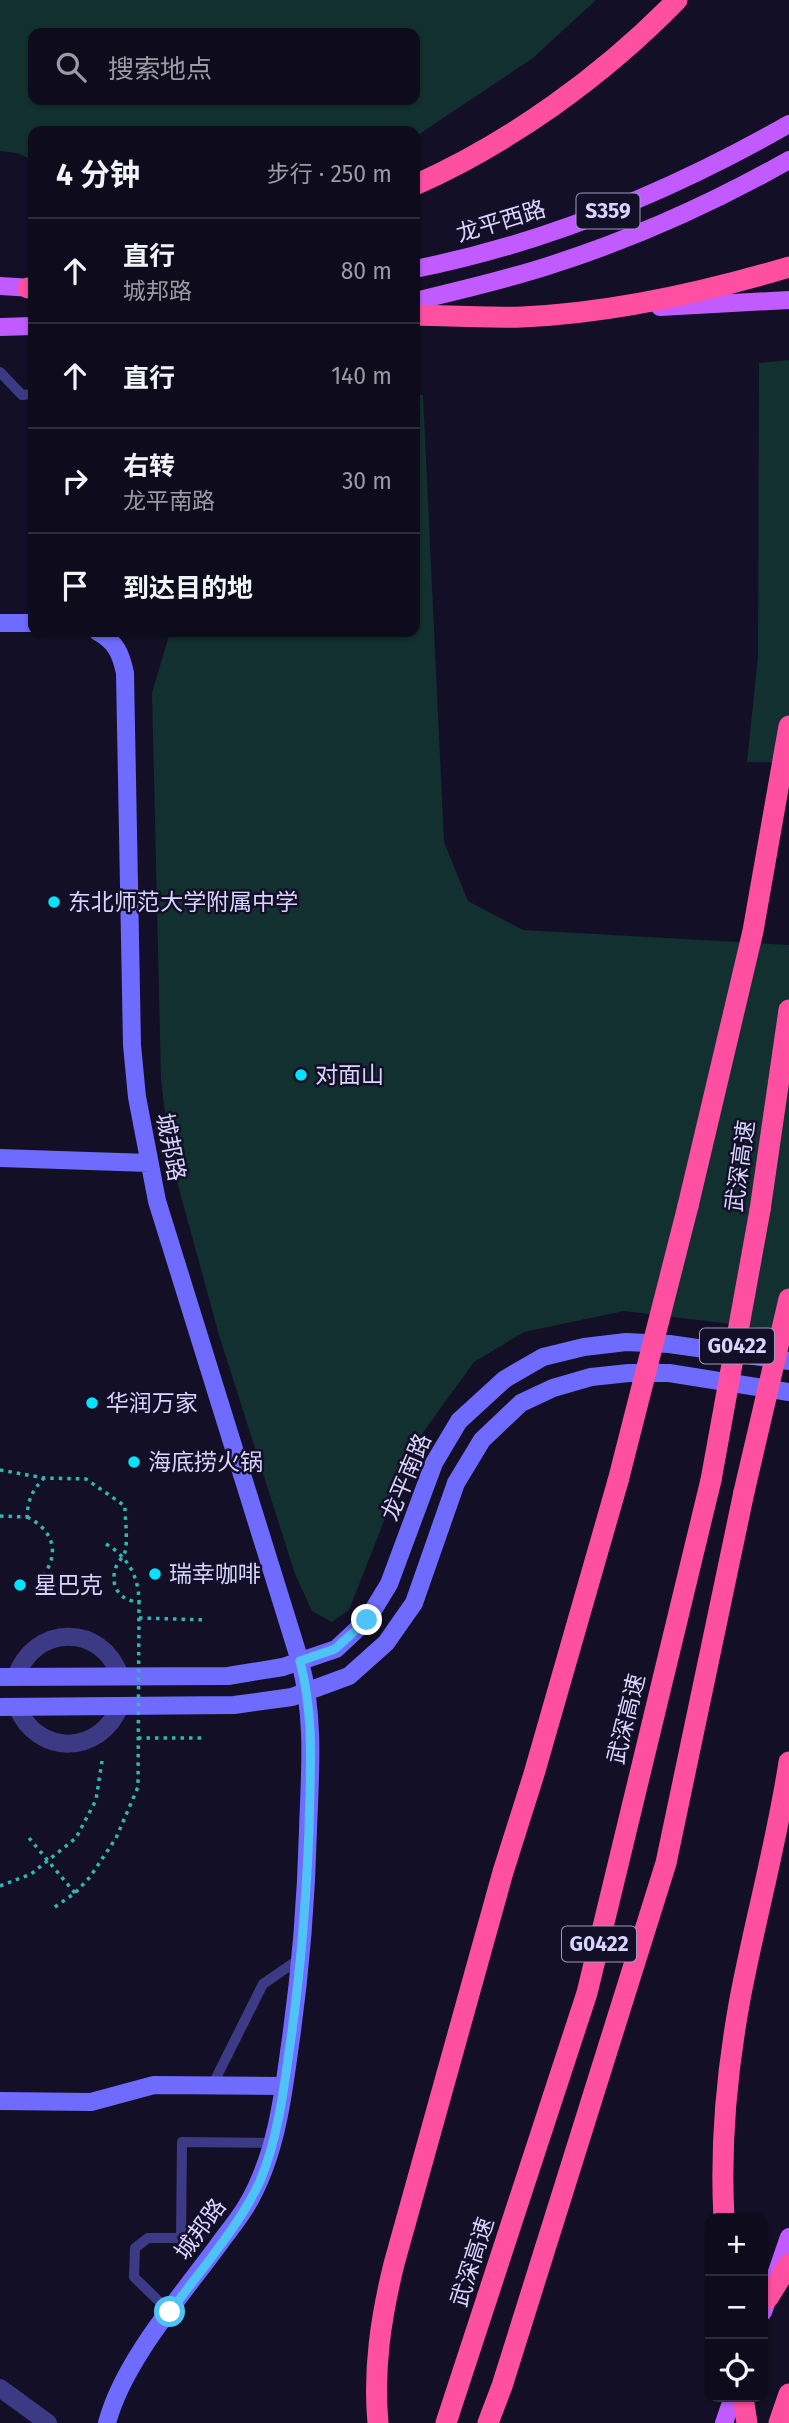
<!DOCTYPE html>
<html lang="zh">
<meta charset="utf-8">
<style>
:root{--surface:#0e0b1c;--page:#1c1929;--text:#f1f3f6;--muted:#9b9ba3;--line:#2e2b3b}
body{margin:0;font-family:"Fira Sans","Noto Sans SC",sans-serif;background:var(--page);color:var(--text)}
.controls{position:absolute;right:21px;bottom:21px;display:grid;overflow:hidden;border-radius:14px;box-shadow:0 2px 5px #0004}
.controls button{width:63px;height:63px;display:grid;place-items:center;padding:0;border:0;border-bottom:2px solid var(--line);background:var(--surface);color:var(--text);font:35px sans-serif}
.stop{position:absolute;width:21px;height:21px;margin:-16px;border:5px solid #4fc3f7;border-radius:50%;background:#fff}
.stop.end{background:#4fc3f7;border-color:#fff;box-shadow:0 2px 7px #0008}
.list{margin:0;padding:0;list-style:none}
h2{display:flex;justify-content:space-between;align-items:center;height:91px;margin:0;padding:0 28px;font-size:30px}
h2 small{font-size:23px;font-weight:400;color:var(--muted)}
.list li{display:grid;grid-template-columns:46px 1fr auto;gap:21px;align-items:center;box-sizing:border-box;height:105px;padding:0 28px;border-top:2px solid var(--line)}
.list b{display:block;font-size:26px;white-space:nowrap}
.list p{margin:0;font-size:23px;white-space:nowrap;color:var(--muted)}
.list em{font-size:23px;font-style:normal;color:var(--muted)}
.icon{flex:none;width:38px;height:38px;fill:none;stroke:currentColor;stroke-width:2;stroke-linecap:round;stroke-linejoin:round}
.map{position:relative;flex:none;width:789px;height:2423px;overflow:hidden}
.search{position:absolute;background:var(--surface);box-shadow:0 2px 5px #0004;left:28px;top:28px;width:392px;height:77px;display:flex;align-items:center;gap:18px;box-sizing:border-box;padding:0 24px;border-radius:14px;color:var(--muted);font-size:26px}
.panel{position:absolute;background:var(--surface);box-shadow:0 2px 5px #0004;left:28px;top:126px;width:392px;height:511px;border-radius:14px}
.map>svg:first-child{display:block}
.green{fill:#12302f;fill-rule:evenodd}
.lines{fill:none;stroke-linecap:round;stroke-linejoin:round}
.path{stroke:#2fb8b0;stroke-width:3.5;stroke-dasharray:3.5 5;stroke-linecap:butt}
.lane{stroke:#3d3a85;stroke-width:10}
.street{stroke:#3d3a85;stroke-width:18}
.secondary{stroke:#6f6bff;stroke-width:18}
.primary{stroke:#c25bff;stroke-width:18}
.highway{stroke:#ff4fa3;stroke-width:21}
.path-bridge{stroke:#2fb8b0;stroke-width:3.5;stroke-dasharray:3.5 5;stroke-linecap:butt}
.highway-bridge{stroke:#ff4fa3;stroke-width:21}
.route{stroke:#4fc3f7;stroke-width:9}
.poi-dot{fill:#00e5ff;stroke:#130f26;stroke-width:2.5}
.labels{text-anchor:middle;dominant-baseline:central;stroke-width:5;stroke-linejoin:round;paint-order:stroke}
.shield{fill:#130f26;stroke:#9e99be;stroke-width:2}
.shield-label{font-size:21px;font-weight:bold;fill:#d9d4ff}
.street-label{font-size:23px;fill:#d9d4ff;stroke:#130f26}
.poi-label{font-size:23px;fill:#d9d4ff;stroke:#130f26;text-anchor:start}
</style>
<div class="map">
<svg width="789" height="2423" viewBox="0 0 789 2423">
<rect width="100%" height="100%" fill="#130f26"/>
<path class="green" d="M0,0H596L533,58L415,137V131H33V160L17,153L0,151ZM33,33H415V100H33Z
M789,360V763L747,762L758,657L759,363Z
M415,395H423L444,842L468,901L523,930L789,945V1331L624,1311L524,1332L474,1362L414,1445L349,1610L332,1622L312,1611L295,1574L219,1335L170,1156L161,1079L152,693L170,632H415Z"/>
<g class="lines">
<path class="path" d="M0,1516L27,1517C28,1499 32,1491 44,1478
M27,1517C56,1531 61,1558 38,1581
M106,1544C128,1557 139,1577 139,1602
M139,1618L207,1620
M138,1738H204
M0,1886L31,1874L76,1838L96,1800L102,1761"/>
<path class="lane" d="M0,372L22,395L33,394
M212,2086L263,1984L301,1958
M170,2312L134,2277L135,2248L148,2238H181L182,2142L272,2143"/>
<path class="street" d="M16,1677C34,1624 102,1623 120,1676
M17,1707C38,1757 100,1755 120,1706
M0,2388L48,2423"/>
<path class="secondary" d="M0,623H33
M98,632C116,642 121,654 125,673L132,1045L137,1097L157,1201L300,1661C315,1720 310,1771 308,1830C306,1905 300,1978 289,2052C282,2105 274,2159 247,2205C240,2217 231,2228 222,2240C184,2293 124,2359 107,2423
M0,1158L149,1163
M0,1677L228,1676L283,1667L336,1649L367,1620L389,1584L434,1463L459,1421L505,1379L543,1357L584,1347L626,1342L669,1344L789,1361
M0,1707L234,1705L292,1697L349,1676L386,1643L414,1603L456,1483L482,1440L521,1403L553,1388L591,1377L629,1373H669L789,1392
M0,2101L91,2102L154,2085L284,2086"/>
<path class="primary" d="M415,269C546,243 673,190 789,124
M0,286L33,288
M415,301C461,290 509,279 554,264C635,238 715,202 789,160
M660,307L789,300
M0,327L33,326
M763,2312L789,2237
M724,2423L733,2397"/>
<path class="highway" d="M415,185C511,142 603,76 677,0
M28,288L33,287
M415,315C450,316 486,318 522,317C613,313 702,293 789,267
M688,1206L753,931L789,726
M760,1210L789,1010
M724,2218C720,2146 727,2070 740,1999C755,1920 777,1842 789,1762
M768,2298L789,2264
M743,2397L747,2423
M378,2423C373,2369 381,2317 394,2264L503,1872L534,1774L618,1481
M446,2423L587,1993L711,1480
M488,2423L502,2386L666,1863L744,1492
M779,2423L789,2394"/>
<path class="path-bridge" d="M0,1470L44,1478L86,1479L125,1506C125,1520 128,1539 125,1552C123,1557 118,1562 116,1567C109,1586 120,1601 139,1602L138,1787L116,1838L90,1877L75,1893L52,1909
M29,1838L75,1893"/>
<path class="highway-bridge" d="M711,1480L760,1210
M618,1481L688,1206
M744,1492L789,1299"/>
</g>
<g class="lines">
<path class="route" d="M170,2312C199,2272 240,2225 260,2181C277,2140 283,2095 289,2052C300,1978 306,1905 309,1830C310,1770 315,1720 300,1661L335,1649L367,1620"/>
</g>
<g class="poi-dot">
<circle cx="54" cy="902" r="7"/>
<circle cx="301" cy="1075" r="7"/>
<circle cx="92" cy="1403" r="7"/>
<circle cx="134" cy="1462" r="7"/>
<circle cx="155" cy="1574" r="7"/>
<circle cx="20" cy="1585" r="7"/>
</g>
<g class="labels">
<g class="shield">
<rect x="576.5" y="193.5" width="63" height="35" rx="5"/>
<rect x="700" y="1328.5" width="74" height="35" rx="5"/>
<rect x="562" y="1926.5" width="74" height="35" rx="5"/>
</g>
<g class="shield-label">
<text x="608" y="211">S359</text>
<text x="737" y="1346">G0422</text>
<text x="599" y="1944">G0422</text>
</g>
<g class="street-label">
<text transform="translate(501 221) rotate(-17)">龙平西路</text>
<text transform="translate(171 1147) rotate(79)">城邦路</text>
<text transform="translate(740 1166) rotate(-82)">武深高速</text>
<text transform="translate(406 1477) rotate(-67)">龙平南路</text>
<text transform="translate(626 1719) rotate(-76)">武深高速</text>
<text transform="translate(200 2229) rotate(-54)">城邦路</text>
<text transform="translate(472 2262) rotate(-72)">武深高速</text>
</g>
<g class="poi-label">
<text x="68" y="902">东北师范大学附属中学</text>
<text x="315" y="1075">对面山</text>
<text x="106" y="1403">华润万家</text>
<text x="148" y="1462">海底捞火锅</text>
<text x="169" y="1574">瑞幸咖啡</text>
<text x="34" y="1585">星巴克</text>
</g>
</g>
</svg>
<div class="controls">
<button>+</button>
<button>−</button>
<button><svg class="icon" aria-label="locate" viewBox="0 0 24 24"><circle cx="12" cy="12" r="6"/><path d="M12 2v4M12 18v4M2 12h4M18 12h4"/></svg></button>
</div>
<div class="stop" style="left:170px;top:2312px"></div>
<div class="stop end" style="left:367px;top:1620px"></div>
<div class="search"><svg class="icon" aria-label="search" viewBox="0 0 24 24"><circle cx="10" cy="10" r="6"/><path d="M15 15l6 6"/></svg>搜索地点</div>
<section class="panel">
<h2>4 分钟<small>步行 · 250 m</small></h2>
<ul class="list">
<li><svg class="icon" aria-label="ahead" viewBox="0 0 24 24"><path d="M12 20V5M6 11l6-6 6 6"/></svg><div><b>直行</b><p>城邦路</p></div><em>80 m</em></li>
<li><svg class="icon" aria-label="ahead" viewBox="0 0 24 24"><path d="M12 20V5M6 11l6-6 6 6"/></svg><div><b>直行</b></div><em>140 m</em></li>
<li><svg class="icon" aria-label="right" viewBox="0 0 24 24"><path d="M7 20v-9h11M14 6l5 5-5 5"/></svg><div><b>右转</b><p>龙平南路</p></div><em>30 m</em></li>
<li><svg class="icon" aria-label="arrive" viewBox="0 0 24 24"><path d="M6 21V4h12l-3 4 3 4H6"/></svg><div><b>到达目的地</b></div></li>
</ul>
</section>
</div>
